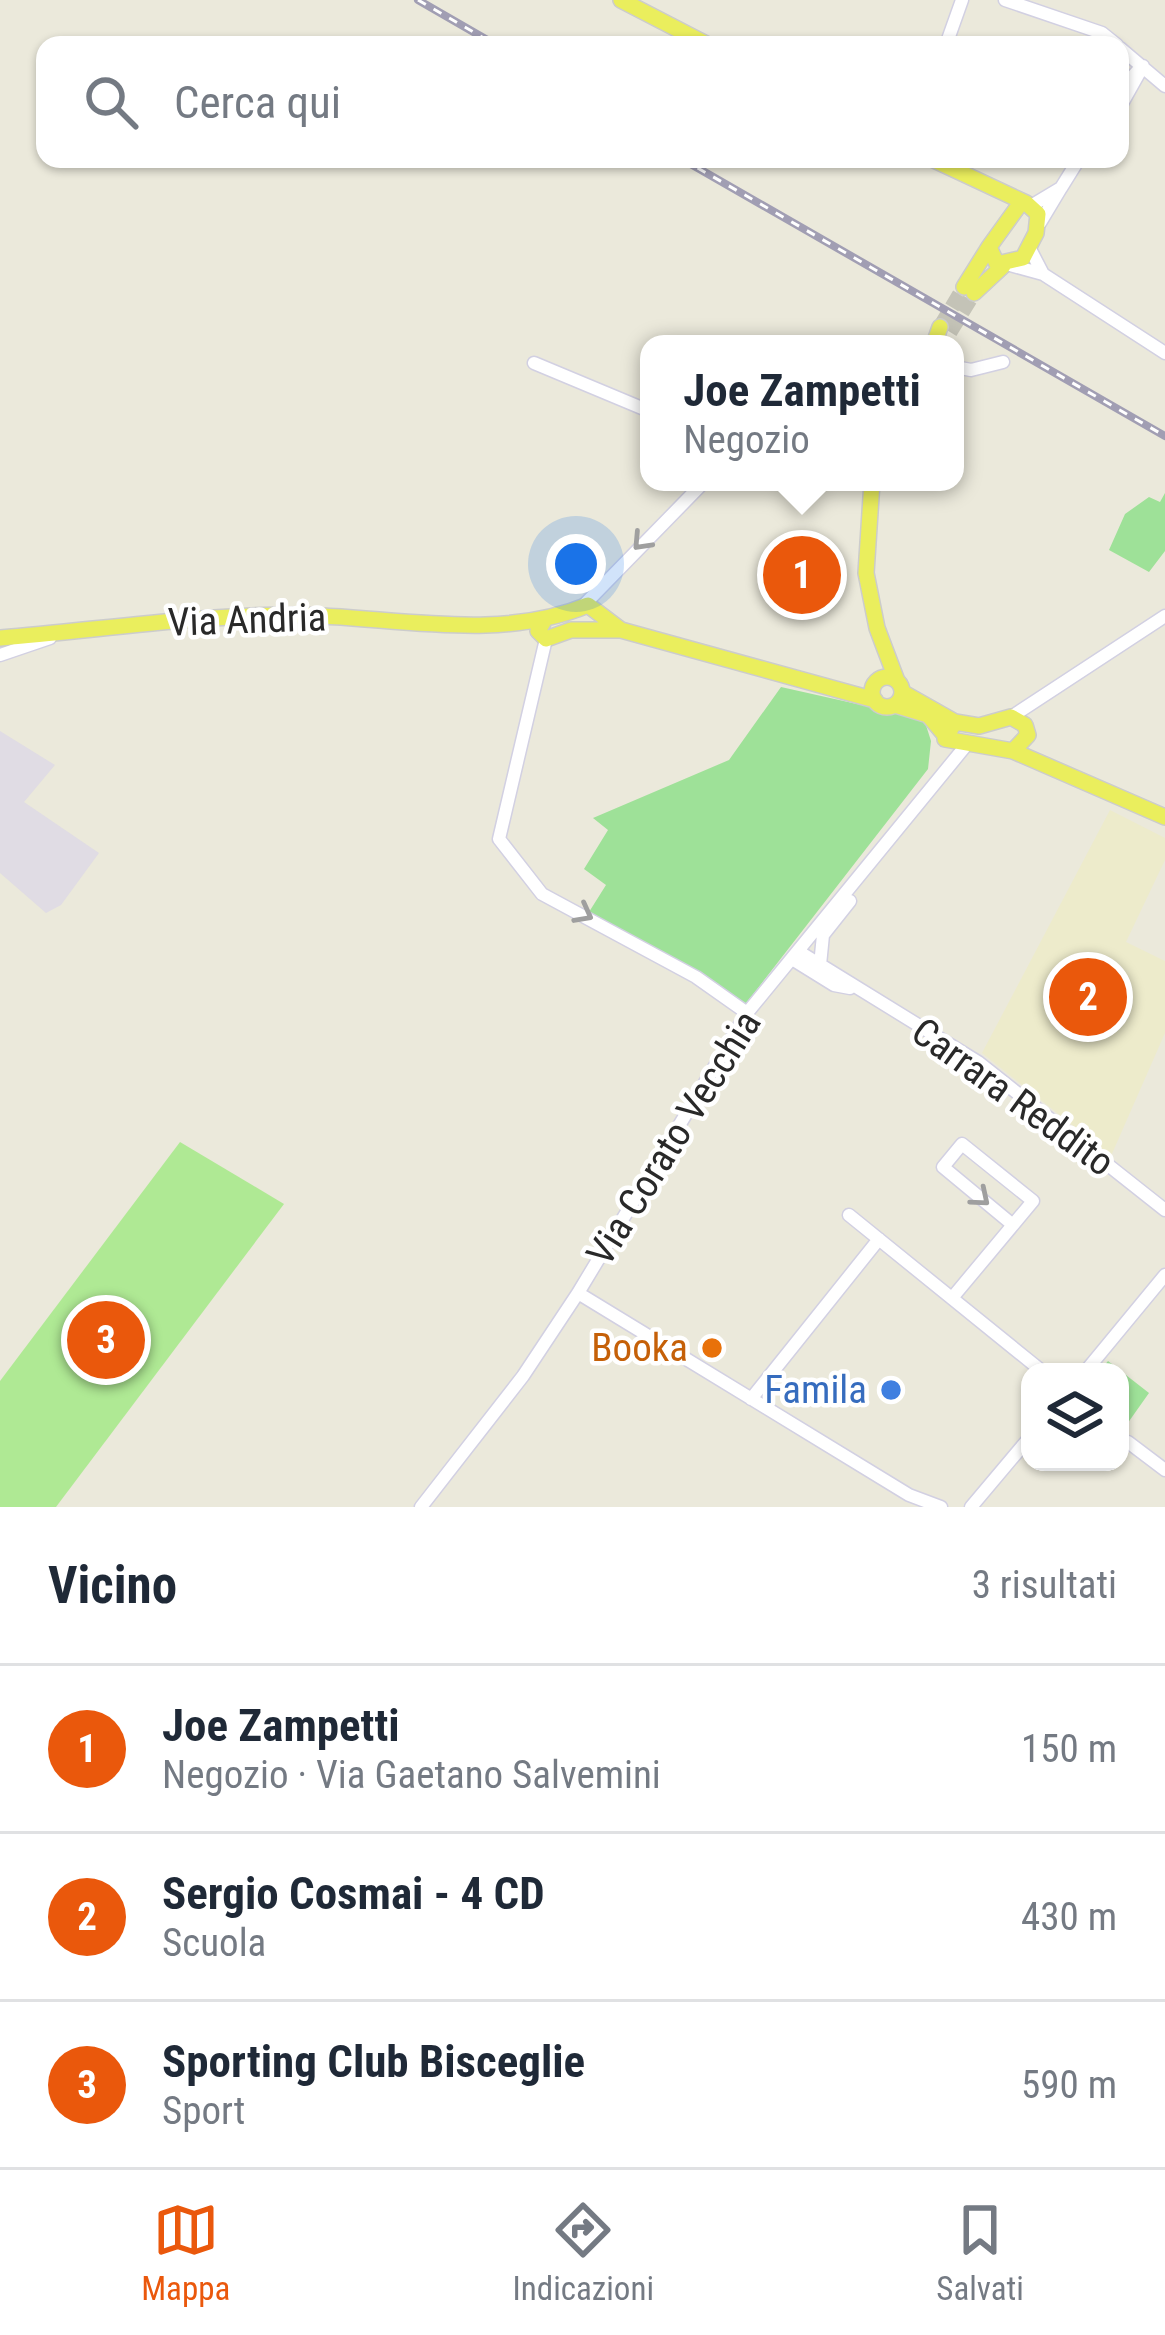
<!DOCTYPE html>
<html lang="it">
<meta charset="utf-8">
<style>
:root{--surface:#fff;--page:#f2f2f3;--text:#1f2937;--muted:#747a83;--line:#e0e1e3;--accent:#ea580c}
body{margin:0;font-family:"Roboto Condensed",sans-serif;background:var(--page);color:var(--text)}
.controls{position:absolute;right:36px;bottom:36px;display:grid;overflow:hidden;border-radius:24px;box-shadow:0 3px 9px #0004}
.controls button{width:108px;height:108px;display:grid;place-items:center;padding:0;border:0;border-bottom:3px solid var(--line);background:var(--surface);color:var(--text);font:60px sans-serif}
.you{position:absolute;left:576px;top:564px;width:42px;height:42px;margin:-30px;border:9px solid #fff;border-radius:50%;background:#1a73e8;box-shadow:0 0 0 18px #1a73e833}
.badge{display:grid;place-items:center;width:78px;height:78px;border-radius:50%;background:var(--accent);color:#fff;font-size:39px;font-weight:700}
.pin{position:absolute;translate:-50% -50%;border:6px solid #fff;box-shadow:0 3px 12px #0006}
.popup{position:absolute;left:640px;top:335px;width:324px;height:156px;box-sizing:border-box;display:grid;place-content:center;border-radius:24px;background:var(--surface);filter:drop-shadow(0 3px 9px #0005);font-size:39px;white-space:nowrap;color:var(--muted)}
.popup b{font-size:45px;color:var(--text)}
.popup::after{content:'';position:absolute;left:50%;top:100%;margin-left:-24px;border:24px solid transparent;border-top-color:var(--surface)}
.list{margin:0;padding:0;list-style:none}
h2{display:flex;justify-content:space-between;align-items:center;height:156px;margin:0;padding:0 48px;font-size:51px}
h2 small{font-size:39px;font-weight:400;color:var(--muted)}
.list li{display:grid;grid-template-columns:78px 1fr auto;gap:36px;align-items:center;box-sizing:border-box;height:168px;padding:0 48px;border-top:3px solid var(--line)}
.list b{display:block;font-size:45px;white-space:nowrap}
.list p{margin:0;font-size:39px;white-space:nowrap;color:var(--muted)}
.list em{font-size:39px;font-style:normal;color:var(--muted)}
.icon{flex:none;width:66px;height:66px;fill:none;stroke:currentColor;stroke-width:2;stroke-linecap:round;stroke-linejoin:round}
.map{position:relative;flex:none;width:1165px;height:1507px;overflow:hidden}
.search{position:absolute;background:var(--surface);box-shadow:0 3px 9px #0004;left:36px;right:36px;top:36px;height:132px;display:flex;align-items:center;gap:30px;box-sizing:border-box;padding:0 42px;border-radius:24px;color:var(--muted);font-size:45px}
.sheet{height:660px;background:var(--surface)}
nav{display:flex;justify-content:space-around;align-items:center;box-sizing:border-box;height:168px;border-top:3px solid var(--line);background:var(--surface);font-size:33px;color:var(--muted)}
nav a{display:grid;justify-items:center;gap:6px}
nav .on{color:var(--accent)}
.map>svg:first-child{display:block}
.industrial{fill:#e0dce4}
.education{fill:#edebcb}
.green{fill:#9ee198}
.pitch{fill:#afe994}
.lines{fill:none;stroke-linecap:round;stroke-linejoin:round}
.major-tunnel{stroke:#c4c3b7;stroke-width:15;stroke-dasharray:15 8;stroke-linecap:butt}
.minor-casing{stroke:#d2d0e2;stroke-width:15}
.major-casing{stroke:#ccc;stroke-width:18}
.minor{stroke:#fff;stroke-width:12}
.major{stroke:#eaee5d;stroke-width:15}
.rail-casing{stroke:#a19eb3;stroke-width:8}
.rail{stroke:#fff;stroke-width:3;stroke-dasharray:9;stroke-linecap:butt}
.oneway{stroke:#9f9f9f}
.food-dot{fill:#e8710a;stroke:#fff;stroke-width:4.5}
.shop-dot{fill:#3f7fe0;stroke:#fff;stroke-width:4.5}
.labels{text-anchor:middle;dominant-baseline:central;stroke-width:9;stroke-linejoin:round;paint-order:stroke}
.street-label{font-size:39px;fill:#292929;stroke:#fff}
.food-label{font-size:39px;fill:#c56008;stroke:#fff;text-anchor:end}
.shop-label{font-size:39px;fill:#366cbe;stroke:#fff;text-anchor:end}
</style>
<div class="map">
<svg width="1165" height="1507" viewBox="0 0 1165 1507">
<rect width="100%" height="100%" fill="#ebe9db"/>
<path class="industrial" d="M0,731L55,765L24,802L99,853L61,905L46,913L0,873Z"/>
<path class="education" d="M1110,810L1165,838V860L1126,942L1165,961V1033L1111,1156L982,1053Z"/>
<path class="green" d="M1165,493V551L1149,572L1109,550L1125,514L1149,497L1160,502Z
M781,687L924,719L931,741L928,769L744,1006L589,912L606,885L584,869L608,830L593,818L729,760Z
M1108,1361L1149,1393L1120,1434V1372H1099Z"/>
<path class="pitch" d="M180,1142L284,1204L56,1507H0V1381Z"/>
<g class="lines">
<path class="major-tunnel" d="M940,327L964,287
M950,332L974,293"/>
<g class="minor-casing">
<path id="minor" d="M1005,0L1102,33L1117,45
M946,45L962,0
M1120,48L1165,86
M1120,90L1142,66
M1120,107L1143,66
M1061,188L1079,159
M1031,206L1061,188L1040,223
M1010,265L1043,274L1029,247
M1043,274L1165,353
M534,363L649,411
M955,367L971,370L1003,362
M583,606L704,482
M546,639L499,839L542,894L696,977L747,1013
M0,655L50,638
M1011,717L1165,616
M798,951L978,1062L1165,1210
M792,959L834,985L850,988
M820,965L823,935L850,901
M849,1215L1043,1372
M578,1293L909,1495L941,1507
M952,1298L1033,1201L962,1144L943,1167L1013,1225
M1085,1372L1165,1275
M751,1399L879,1239
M1128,1442L1165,1470
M421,1507L523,1376L578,1293L747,1013L968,743
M971,1507L1030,1437"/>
</g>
<g class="major-casing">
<path id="major" d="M621,0L708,45
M932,159L1026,203L1038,214L1036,233L1023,258L997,264L989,247L1020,204
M964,287L989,247
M974,293L1003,266
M934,344L940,327
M872,482L866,573L877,628L897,681
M544,621L538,631L546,639L571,630H621L875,700
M0,638C98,630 197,615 295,615C392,616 496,643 588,605L621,630
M872 692a15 15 0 1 1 30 0a15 15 0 1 1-30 0Z
M902,692L955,722
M895,705L928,715L944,734
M1011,717L1025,725L1028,735L1013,751L945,739L955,722L979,726Z
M1013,751L1165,817"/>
</g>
<use href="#minor" class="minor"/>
<use href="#major" class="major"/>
<g class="rail-casing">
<path id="rail" d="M418,0L496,45
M682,159L1165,436"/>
</g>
<use href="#rail" class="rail"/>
</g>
<defs><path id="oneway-chevron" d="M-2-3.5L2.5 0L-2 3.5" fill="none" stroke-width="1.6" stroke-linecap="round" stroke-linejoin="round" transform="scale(3)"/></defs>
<g class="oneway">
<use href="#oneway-chevron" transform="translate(641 542) rotate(133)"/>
<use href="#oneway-chevron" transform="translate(584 914) rotate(28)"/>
<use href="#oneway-chevron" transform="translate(981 1198) rotate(40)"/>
</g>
<circle class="food-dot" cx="712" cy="1348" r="12"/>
<circle class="shop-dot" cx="891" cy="1390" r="12"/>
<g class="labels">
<g class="street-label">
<text transform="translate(247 620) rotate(-2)">Via Andria</text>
<text transform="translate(1013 1097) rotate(36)">Carrara Reddito</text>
<text transform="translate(674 1138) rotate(-58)">Via Corato Vecchia</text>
</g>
<g class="food-label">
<text x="688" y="1348">Booka</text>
</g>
<g class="shop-label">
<text x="867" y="1390">Famila</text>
</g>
</g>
</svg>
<div class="controls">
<button><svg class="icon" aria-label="layers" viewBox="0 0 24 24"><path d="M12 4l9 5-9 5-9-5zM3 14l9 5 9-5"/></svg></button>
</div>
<div class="you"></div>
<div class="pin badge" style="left:802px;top:575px">1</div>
<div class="popup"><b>Joe Zampetti</b>Negozio</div>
<div class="pin badge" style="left:1088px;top:997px">2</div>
<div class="pin badge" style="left:106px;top:1340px">3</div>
<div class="search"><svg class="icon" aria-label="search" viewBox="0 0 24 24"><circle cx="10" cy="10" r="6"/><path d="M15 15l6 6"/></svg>Cerca qui</div>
</div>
<section class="sheet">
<h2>Vicino<small>3 risultati</small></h2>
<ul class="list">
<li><span class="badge">1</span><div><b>Joe Zampetti</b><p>Negozio · Via Gaetano Salvemini</p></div><em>150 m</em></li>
<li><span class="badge">2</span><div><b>Sergio Cosmai - 4 CD</b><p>Scuola</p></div><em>430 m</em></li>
<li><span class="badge">3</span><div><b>Sporting Club Bisceglie</b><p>Sport</p></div><em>590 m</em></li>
</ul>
</section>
<nav>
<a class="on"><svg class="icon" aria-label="map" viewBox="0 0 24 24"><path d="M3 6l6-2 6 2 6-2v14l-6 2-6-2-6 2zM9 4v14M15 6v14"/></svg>Mappa</a>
<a><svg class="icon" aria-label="directions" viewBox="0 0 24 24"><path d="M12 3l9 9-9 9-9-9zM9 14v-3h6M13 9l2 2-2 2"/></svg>Indicazioni</a>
<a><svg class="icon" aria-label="saved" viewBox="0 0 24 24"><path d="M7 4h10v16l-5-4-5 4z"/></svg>Salvati</a>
</nav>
